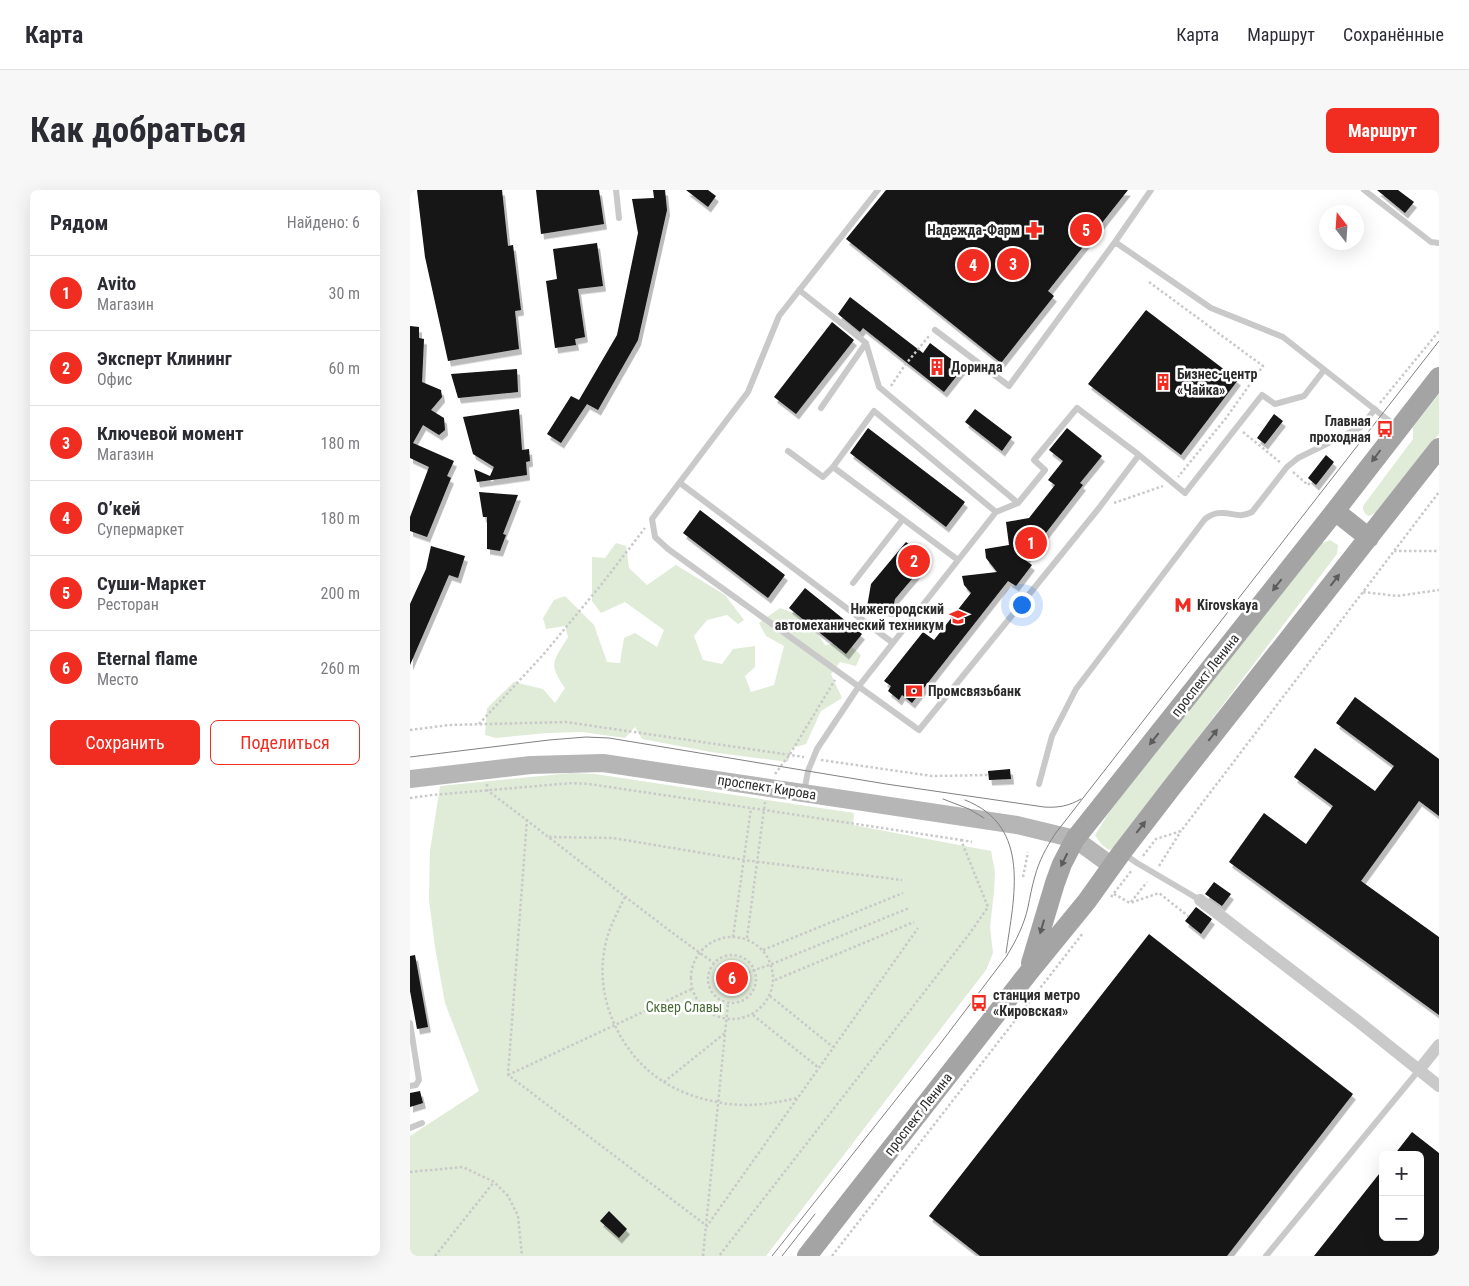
<!DOCTYPE html>
<html lang="ru">
<meta charset="utf-8">
<style>
:root{--surface:#fff;--page:#f7f7f7;--text:#2b2b33;--muted:#7c7c81;--line:#e1e1e2;--accent:#f12c20}
body{margin:0;font-family:"Roboto Condensed",sans-serif;background:var(--page);color:var(--text)}
.controls{position:absolute;right:15px;bottom:15px;display:grid;overflow:hidden;border-radius:8px;box-shadow:0 5px 20px #0002}
.controls button{width:45px;height:45px;display:grid;place-items:center;padding:0;border:0;border-bottom:1px solid var(--line);background:var(--surface);color:var(--text);font:25px sans-serif}
.compass{position:absolute;left:909px;top:15px;width:45px;height:45px;border-radius:50%;background:var(--surface);box-shadow:0 5px 20px #0002;rotate:343deg}
.you{position:absolute;left:611px;top:414px;width:18px;height:18px;margin:-12px;border:4px solid #fff;border-radius:50%;background:#1a73e8;box-shadow:0 0 0 8px #1a73e833}
.badge{display:grid;place-items:center;width:32px;height:32px;border-radius:50%;background:var(--accent);color:#fff;font-size:16px;font-weight:700}
.pin{position:absolute;translate:-50% -50%;border:2px solid #fff;box-shadow:0 1px 5px #0006}
.list{margin:0;padding:0;list-style:none}
h2{display:flex;justify-content:space-between;align-items:center;height:65px;margin:0;padding:0 20px;font-size:21px}
h2 small{font-size:16px;font-weight:400;color:var(--muted)}
.list li{display:grid;grid-template-columns:32px 1fr auto;gap:15px;align-items:center;box-sizing:border-box;height:75px;padding:0 20px;border-top:1px solid var(--line)}
.list b{display:block;font-size:19px;white-space:nowrap}
.list p{margin:0;font-size:16px;white-space:nowrap;color:var(--muted)}
.list em{font-size:16px;font-style:normal;color:var(--muted)}
.actions{display:flex;gap:10px;padding:15px 20px}
.actions a{flex:1;padding:11px 0;border:1px solid var(--accent);border-radius:8px;text-align:center;font-size:18px;color:var(--accent)}
.actions .main{background:var(--accent);color:#fff}
.map{position:relative;flex:none;width:1029px;height:1066px;overflow:hidden;border-radius:8px}
header{display:flex;align-items:center;gap:30px;box-sizing:border-box;height:70px;padding:0 25px;background:var(--surface);border-bottom:1px solid var(--line)}
header strong{font-size:24px}
nav{display:flex;gap:28px;margin-inline-start:auto;font-size:18px}
.intro{display:flex;align-items:center;justify-content:space-between;box-sizing:border-box;height:120px;padding:0 30px}
h1{margin:0;font-size:35px}
.button{padding:12px 22px;border-radius:8px;background:var(--accent);color:#fff;font-size:18px;font-weight:700}
main{display:flex;gap:30px;padding:0 30px}
aside{flex:1;background:var(--surface);border-radius:8px;box-shadow:0 5px 20px #0002}
.map>svg:first-child{display:block}
.green{fill:#e0ebd8}
.building{fill:#131313;filter:url(#shadow)}
.lines{fill:none;stroke-linecap:round;stroke-linejoin:round}
.path{stroke:#c9c9c9;stroke-width:2.5;stroke-dasharray:2.5 2.5;stroke-linecap:butt}
.lane{stroke:#c9c9c9;stroke-width:6}
.street{stroke:#c9c9c9;stroke-width:12}
.secondary{stroke:#b6b6b6;stroke-width:18}
.primary{stroke:#a4a4a4;stroke-width:20}
.tram{stroke:#818181;stroke-width:1}
.oneway{fill:#5c5c5c}
.labels{text-anchor:middle;dominant-baseline:central;stroke-width:5;stroke-linejoin:round;paint-order:stroke}
.poi-label{font-size:14px;font-weight:bold;fill:#2c2c2c;stroke:#fff;text-anchor:start}
.street-label{font-size:14px;fill:#2c2c2c;stroke:#fff}
.park-label{font-size:14px;fill:#486a37;stroke:#fff}
</style>
<header>
<strong>Карта</strong>
<nav><a>Карта</a><a>Маршрут</a><a>Сохранённые</a></nav>
</header>
<div class="intro"><h1>Как добраться</h1><a class="button">Маршрут</a></div>
<main>
<aside>
<h2>Рядом<small>Найдено: 6</small></h2>
<ul class="list">
<li><span class="badge">1</span><div><b>Avito</b><p>Магазин</p></div><em>30 m</em></li>
<li><span class="badge">2</span><div><b>Эксперт Клининг</b><p>Офис</p></div><em>60 m</em></li>
<li><span class="badge">3</span><div><b>Ключевой момент</b><p>Магазин</p></div><em>180 m</em></li>
<li><span class="badge">4</span><div><b>О’кей</b><p>Супермаркет</p></div><em>180 m</em></li>
<li><span class="badge">5</span><div><b>Суши-Маркет</b><p>Ресторан</p></div><em>200 m</em></li>
<li><span class="badge">6</span><div><b>Eternal flame</b><p>Место</p></div><em>260 m</em></li>
</ul>
<div class="actions"><a class="main">Сохранить</a><a>Поделиться</a></div>
</aside>
<div class="map">
<svg width="1029" height="1066" viewBox="0 0 1029 1066">
<defs>
<filter id="shadow"><feDropShadow dx="3" dy="5.5" stdDeviation="0" flood-color="#0004"/></filter>
</defs>
<rect width="100%" height="100%" fill="#fff"/>
<path class="green" d="M1029,204V244L968,322L959,326C954,324 953,321 953,316L1003,249V237Z
M920,350L928,355L927,364L703,660C695,660 689,652 685,645L700,621L910,354Z
M206,353L216,356L219,378L237,395L266,375L315,405L334,430L328,434L317,425L297,430L284,446L293,470L312,474L323,459L345,456V477L335,486L341,502L364,495L374,456L356,446L349,433L370,418L397,428L415,455L436,452L451,465L446,476L430,472L421,484L432,508L411,521L396,554L382,558L378,572L301,562L232,549L225,537L215,548L172,542L137,543L86,548L75,545L77,518L104,492L133,499L145,513L155,498C138,473 143,472 158,447L155,436L136,439L133,428L144,410L155,406L184,435L197,472L210,473L214,448L225,443L247,457L254,440L215,412L191,423L182,411V367L195,368Z
M161,583L185,584L444,623L443,635L581,661L585,682L584,702L580,737L583,763L576,780L356,1066H0V946L69,901L35,813L25,757L19,710L20,661L30,596Z"/>
<path class="building" d="M7,0H92L98,56L103,55L111,120L105,121L109,159L38,171L15,67Z
M126,0H189L194,34L131,44Z
M243,0H255L257,20L228,150L188,220L177,214L151,253L137,244L161,206L169,210L207,145L228,43L222,9L244,8Z
M276,0H298L306,6L298,17Z
M476,0H718L638,101L644,106L591,173L436,49Z
M967,0H988L1004,12L995,23Z
M187,53L193,96L168,99L175,147L165,149L166,155L145,158L136,91L147,89L143,59Z
M440,107L513,163L520,153L553,178L534,202L453,138L450,142L428,124Z
M736,120L828,190L771,265L678,194Z
M422,132L444,150L386,224L364,207Z
M0,136L9,137V148L14,149L12,192L31,200L32,207L21,220L34,228L35,240L29,245L13,235L3,253L44,271L37,286L41,288L17,347L0,341V327L19,277L0,268Z
M107,179L108,202L48,208L41,184Z
M109,219L112,260L119,259L120,271L116,272L117,285L67,292L64,279L80,286L84,277L63,264L53,227Z
M565,219L602,247L592,261L555,232Z
M864,224L873,231L855,254L847,248Z
M458,238L555,312L536,337L440,263Z
M657,238L692,266L670,293L673,295L615,370L622,375L606,396L598,391L502,513L492,505L489,510L478,501L481,496L474,491L513,442L524,450L561,403L554,395L552,386L587,382L576,368L575,359L599,355L596,332L619,328L645,295L638,290L653,271L639,260Z
M916,265L924,272L906,295L898,288Z
M69,302L108,305L93,344L96,345L90,361L77,359V327H73Z
M290,320L375,385L358,408L273,343Z
M496,352L518,370L485,409L482,422L457,417L461,394Z
M21,356L55,366L48,388L39,385L0,475V414L16,379Z
M395,398L452,444L436,464L379,418Z
M945,507L1029,569V626L1009,611L951,691L1029,747V825L819,672L854,623L896,654L923,616L884,587L905,558L965,601L984,576L926,533Z
M600,579L601,589L579,590L578,581Z
M804,692L821,704L812,716L795,704Z
M786,717L802,729L791,744L775,731Z
M739,744L943,904L817,1066H570L519,1026Z
M5,765L18,837L7,839L0,801V766Z
M10,901L13,913L0,917V903Z
M1002,942L1029,963V1066H904L973,979V1047H1010V965H984Z
M199,1021L217,1039L209,1048L190,1031Z"/>
<g class="lines">
<path class="path" d="M739,92L853,176L816,228L768,287
M481,196L495,175L519,146
M970,213L1029,141
M833,242L871,273
M883,282L898,295L901,291
M704,313L753,296
M984,361H1029
M953,402L987,406L1029,400
M69,534L133,465L191,395L235,338
M0,540L39,535L156,532L394,567
M411,570L522,586L579,585
M365,584L380,564L425,490
M77,594V600C153,657 227,718 304,773
M0,608L22,605L162,593L179,594L341,618L551,650L578,717L560,743L457,876L309,1066
M117,629L98,885L297,1036L508,738
M139,647L203,648L334,670L492,690
M551,650L562,652
M733,666L746,649L771,641L1029,302
M749,676L771,641
M613,687L618,662
M704,704L720,713L749,703L778,726
M215,707C207,723 198,739 195,757C184,807 210,865 254,892C269,902 290,909 307,912C334,918 361,914 387,908
M701,707L722,680
M721,712L737,692
M281 788a41 41 0 1 1 82 0a41 41 0 1 1-82 0Z
M323,747L341,618
M337,748L355,612
M353,760L493,703
M298 789a24 24 0 1 1 48 0a24 24 0 1 1-48 0Z
M333,784L362,774L499,718
M365,790L504,732
M360,806L423,857
M343,825L409,878
M98,885L282,799
M254,892L315,843
M0,982L53,977L84,992L98,1006L108,1026L112,1066
M25,1066L84,992
M293,1066L318,813
M422,1066L673,743"/>
<path class="lane" d="M206,0L209,28
M741,0L705,52L801,118L873,147L987,237
M954,0L1021,52L1029,53
M389,100L456,153L469,197L608,313
M525,140L599,196L705,52
M411,218L456,153
M378,261L413,287L423,277
M729,265L775,303L852,205L865,214L894,206L914,180
M270,293L483,453
M548,370L423,277L464,221L586,322
M443,393L493,329
M629,594L642,546L666,499L795,329C799,326 804,323 810,323C823,322 828,329 842,322L877,277L888,268L951,237L965,219
M394,602L398,581L407,559L449,496L586,322L608,313L635,280L624,270L667,218L729,265L689,318L509,540L258,359L245,347L242,329L338,202L369,126L468,0
M714,664L727,673L790,710
M0,833L9,890L6,895L0,896
M0,938L12,933
M856,1066L1009,880"/>
<path class="street" d="M790,710L949,832L1029,896
M1009,880L1029,855"/>
<path class="secondary" d="M0,589L121,575L193,573L607,635L665,649L702,676"/>
<path class="primary" d="M925,321L959,348
M621,773L645,693L652,674L665,649L925,321L1029,187
M397,1066L619,782L677,711L712,662L762,597L1029,258"/>
<path class="tram" d="M0,567L139,550L176,547L199,548L476,594L634,617C648,618 659,616 671,609
M533,609L559,619L574,628
M555,610C622,636 604,707 596,763
M362,1066L530,854L596,767C606,751 614,735 618,717C620,707 622,696 625,686C629,671 636,658 645,644L1029,151
M372,1066L405,1024"/>
</g>
<defs><path id="oneway-solid" d="M-6-.8H1V-3.2L6.5 0L1 3.2V.8H-6Z" transform="scale(1.25)"/></defs>
<g class="oneway">
<use href="#oneway-solid" transform="translate(966 266) rotate(127)"/>
<use href="#oneway-solid" transform="translate(925 390) rotate(-52)"/>
<use href="#oneway-solid" transform="translate(867 395) rotate(128)"/>
<use href="#oneway-solid" transform="translate(803 545) rotate(-52)"/>
<use href="#oneway-solid" transform="translate(744 549) rotate(128)"/>
<use href="#oneway-solid" transform="translate(731 637) rotate(-52)"/>
<use href="#oneway-solid" transform="translate(654 670) rotate(116)"/>
<use href="#oneway-solid" transform="translate(632 737) rotate(106)"/>
</g>
<defs>
<g id="pharmacy-bare" transform="scale(1.35)"><path d="M-2-6h4v4h4v4h-4v4h-4v-4h-4v-4h4Z" fill="#f12c20" stroke="#fff" stroke-width="2.5" paint-order="stroke"/></g>
<g id="building-bare" transform="scale(1.35)"><path d="M-4-6H4V6H1V3H-1V6H-4ZM-2.5-4.3h1.7v1.8h-1.7ZM.8-4.3h1.7v1.8H.8ZM-2.5-1h1.7V.8h-1.7ZM.8-1h1.7V.8H.8Z" fill="#f12c20" stroke="#fff" stroke-width="2.5" paint-order="stroke"/></g>
<g id="bus-bare" transform="scale(1.35)"><path d="M-5-6H5V4H4V6H2V4H-2V6H-4V4H-5ZM-3.5-4V0h7V-4ZM-3.5 1.2v1.5H-2V1.2ZM2 1.2v1.5H3.5V1.2Z" fill="#f12c20" stroke="#fff" stroke-width="2.5" paint-order="stroke"/></g>
<g id="metro-bare" transform="scale(1.35)"><path d="M-5.5 5V-5H-3L0 0L3-5H5.5V5H3V-.5L0 4L-3-.5V5Z" fill="#f12c20" stroke="#fff" stroke-width="2.5" paint-order="stroke"/></g>
<g id="university-bare" transform="scale(1.35)"><path d="M0-5L7-2L0 1L-7-2ZM-4 1L0 2.5L4 1V4Q0 6-4 4Z" fill="#f12c20" stroke="#fff" stroke-width="2.5" paint-order="stroke"/></g>
<g id="bank-bare" transform="scale(1.35)"><path d="M-6-4H6V4H-6ZM0-2.3a2.3 2.3 0 1 0 0 4.6a2.3 2.3 0 1 0 0-4.6Z" fill="#f12c20" stroke="#fff" stroke-width="2.5" paint-order="stroke"/></g>
</defs>
<g fill-rule="evenodd">
<use href="#pharmacy-bare" x="624" y="40"/>
<use href="#building-bare" x="527" y="177"/>
<use href="#building-bare" x="753" y="192"/>
<use href="#bus-bare" x="975" y="239"/>
<use href="#metro-bare" x="773" y="415"/>
<use href="#university-bare" x="548" y="427"/>
<use href="#bank-bare" x="504" y="501"/>
<use href="#bus-bare" x="569" y="813"/>
</g>
<g class="labels">
<g class="poi-label">
<text x="610" y="40" text-anchor="end">Надежда-Фарм</text>
<text x="541" y="177">Доринда</text>
<text x="767" y="184">Бизнес-центр<tspan x="767" dy="16">«Чайка»</tspan></text>
<text x="961" y="231" text-anchor="end">Главная<tspan x="961" dy="16">проходная</tspan></text>
<text x="787" y="415">Kirovskaya</text>
<text x="534" y="419" text-anchor="end">Нижегородский<tspan x="534" dy="16">автомеханический техникум</tspan></text>
<text x="518" y="501">Промсвязьбанк</text>
<text x="583" y="805">станция метро<tspan x="583" dy="16">«Кировская»</tspan></text>
</g>
<g class="street-label">
<text transform="translate(795 485) rotate(-52)">проспект Ленина</text>
<text transform="translate(357 597) rotate(9)">проспект Кирова</text>
<text transform="translate(508 924) rotate(-52)">проспект Ленина</text>
</g>
<g class="park-label">
<text x="274" y="817">Сквер Славы</text>
</g>
</g>
</svg>
<div class="controls">
<button>+</button>
<button>−</button>
</div>
<svg class="compass" viewBox="-18 -18 36 36"><path d="M0-13l5 13h-10z" fill="#e53935"/><path d="M0 13l5-13h-10z" fill="#7c7c81"/></svg>
<div class="you"></div>
<div class="pin badge" style="left:621px;top:353px">1</div>
<div class="pin badge" style="left:504px;top:371px">2</div>
<div class="pin badge" style="left:603px;top:74px">3</div>
<div class="pin badge" style="left:563px;top:75px">4</div>
<div class="pin badge" style="left:676px;top:40px">5</div>
<div class="pin badge" style="left:322px;top:788px">6</div>
</div>
</main>
